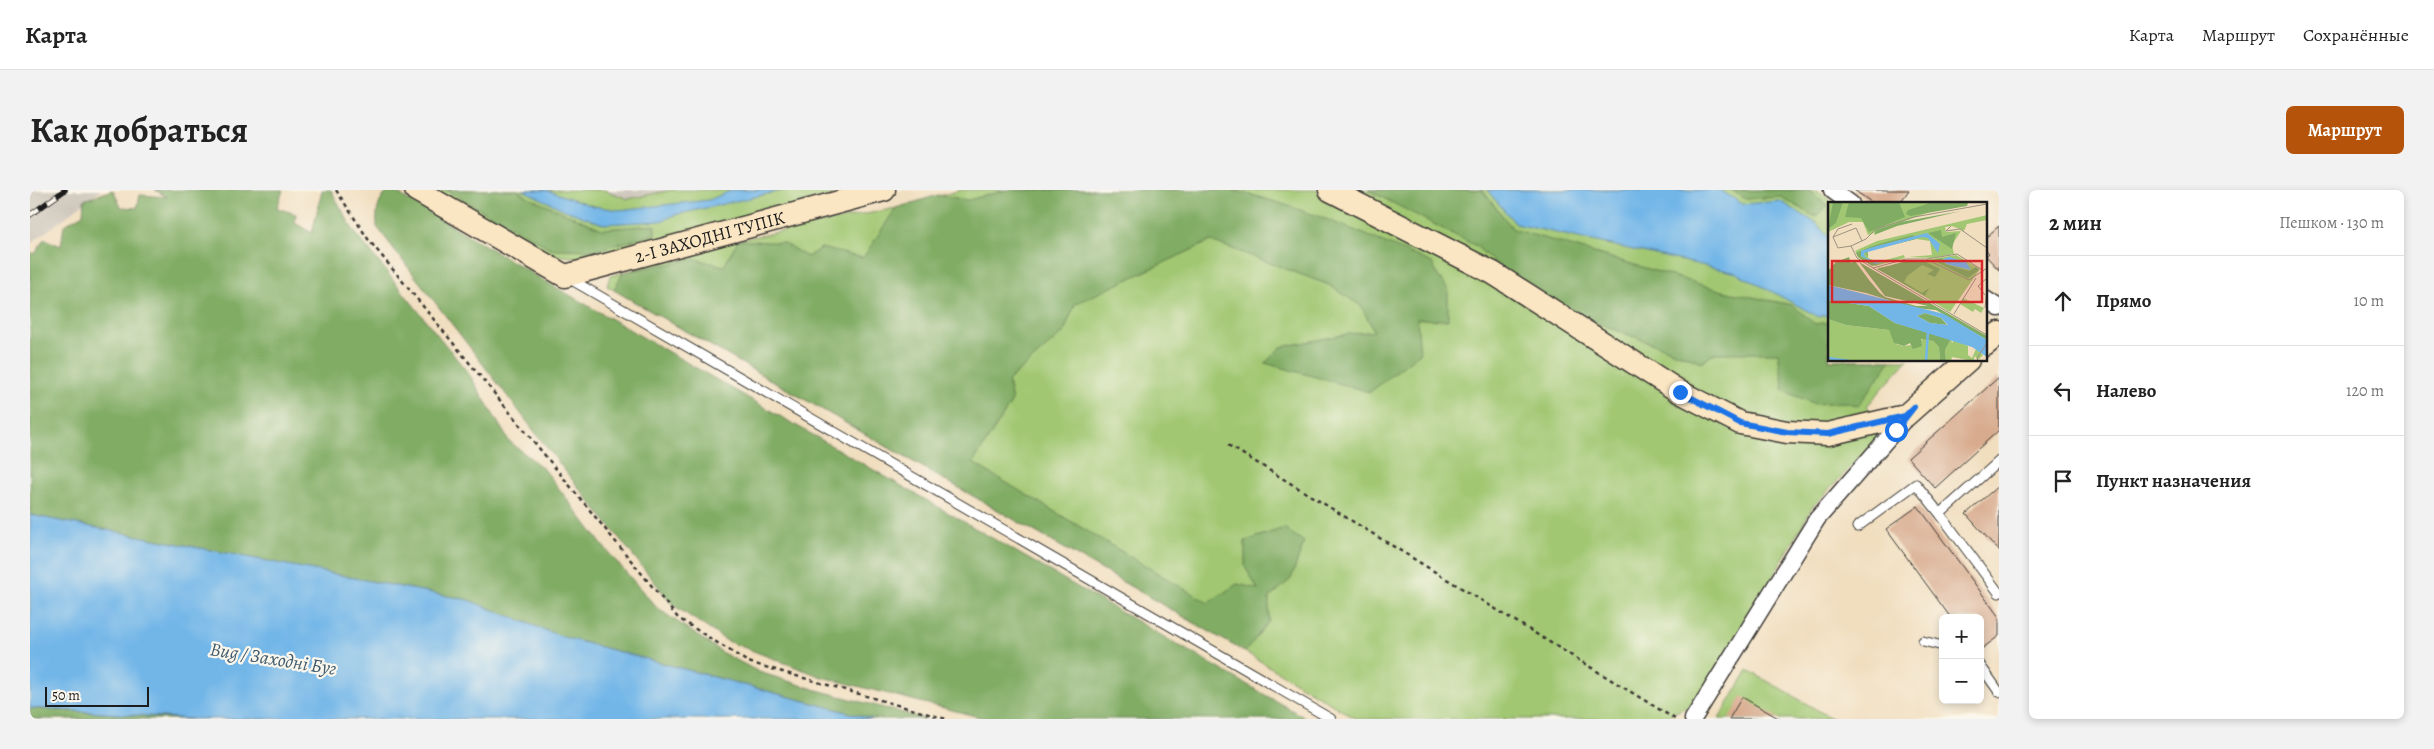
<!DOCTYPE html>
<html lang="ru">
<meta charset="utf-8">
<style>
:root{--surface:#fff;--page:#f2f2f2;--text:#222;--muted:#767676;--line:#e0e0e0;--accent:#b45309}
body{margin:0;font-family:Alegreya,serif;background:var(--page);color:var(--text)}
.controls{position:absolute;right:15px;bottom:15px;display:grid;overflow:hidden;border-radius:8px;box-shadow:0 2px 8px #0003}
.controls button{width:45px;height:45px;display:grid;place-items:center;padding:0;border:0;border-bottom:1px solid var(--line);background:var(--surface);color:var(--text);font:25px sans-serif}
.scale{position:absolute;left:15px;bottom:12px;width:104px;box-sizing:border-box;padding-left:5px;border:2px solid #1c1c1c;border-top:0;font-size:14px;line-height:18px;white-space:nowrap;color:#1c1c1c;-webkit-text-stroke:4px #fbf7ec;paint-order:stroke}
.stop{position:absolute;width:15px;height:15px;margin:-11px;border:4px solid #1a73e8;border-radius:50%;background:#fff}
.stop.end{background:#1a73e8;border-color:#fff;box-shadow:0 1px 5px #0008}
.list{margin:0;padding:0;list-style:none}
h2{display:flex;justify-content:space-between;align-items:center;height:65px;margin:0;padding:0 20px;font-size:21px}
h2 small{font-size:16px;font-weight:400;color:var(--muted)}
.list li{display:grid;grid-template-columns:32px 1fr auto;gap:15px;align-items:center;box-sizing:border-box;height:90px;padding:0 20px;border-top:1px solid var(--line)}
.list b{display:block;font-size:19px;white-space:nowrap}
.list em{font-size:16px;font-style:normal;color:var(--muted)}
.icon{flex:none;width:28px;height:28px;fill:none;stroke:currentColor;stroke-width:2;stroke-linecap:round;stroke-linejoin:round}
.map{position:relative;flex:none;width:1969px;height:529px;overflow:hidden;border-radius:8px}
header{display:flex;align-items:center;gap:30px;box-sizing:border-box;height:70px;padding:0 25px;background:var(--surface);border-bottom:1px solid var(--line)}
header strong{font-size:24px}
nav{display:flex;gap:28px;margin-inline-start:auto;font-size:18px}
.intro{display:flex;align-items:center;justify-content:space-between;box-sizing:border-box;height:120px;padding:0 30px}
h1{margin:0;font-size:35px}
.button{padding:12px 22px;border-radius:8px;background:var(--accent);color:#fff;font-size:18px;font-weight:700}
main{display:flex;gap:30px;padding:0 30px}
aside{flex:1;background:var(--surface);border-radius:8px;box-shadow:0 2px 8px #0003}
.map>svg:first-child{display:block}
.industrial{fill:#cbc3b8}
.green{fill:#a1c772;stroke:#5e7247}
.forest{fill:#80ac64;stroke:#4e6440}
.water{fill:#72b6e8;stroke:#476982}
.building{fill:#d8ab8e}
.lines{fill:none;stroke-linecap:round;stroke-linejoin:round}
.service-casing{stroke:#3c3934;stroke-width:11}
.minor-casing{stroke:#3c3934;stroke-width:19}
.secondary-casing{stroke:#3c3934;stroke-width:25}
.path{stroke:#3c3934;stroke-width:2.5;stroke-dasharray:4 4;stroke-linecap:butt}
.service{stroke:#fff;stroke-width:9}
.minor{stroke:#fff;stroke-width:16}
.secondary{stroke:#fbe6c3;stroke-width:22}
.rail-casing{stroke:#1c1c1c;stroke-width:5.5}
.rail{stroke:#fbf7ec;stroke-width:4;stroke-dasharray:11;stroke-linecap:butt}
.route{stroke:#1a73e8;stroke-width:6}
.labels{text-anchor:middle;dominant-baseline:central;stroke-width:4.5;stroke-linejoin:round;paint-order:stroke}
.street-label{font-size:18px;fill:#1c1c1c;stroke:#fbf7ec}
.water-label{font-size:19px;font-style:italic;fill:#3e5a6e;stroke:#fbf7ec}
.inset-river{fill:none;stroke:#72b6e8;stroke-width:2.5}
.inset-road{fill:none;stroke:#9c907e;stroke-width:1}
.view{fill:#d62828;fill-opacity:0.15;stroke:#d62828;stroke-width:2.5}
.inset-edge{fill:none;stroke:#1c1c1c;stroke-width:2.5}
</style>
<header>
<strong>Карта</strong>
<nav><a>Карта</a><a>Маршрут</a><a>Сохранённые</a></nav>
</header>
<div class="intro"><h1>Как добраться</h1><a class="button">Маршрут</a></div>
<main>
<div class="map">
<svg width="1969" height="529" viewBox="0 0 1969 529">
<rect width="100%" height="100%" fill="#fbf7ec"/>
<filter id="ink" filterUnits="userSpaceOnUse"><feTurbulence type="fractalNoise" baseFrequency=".02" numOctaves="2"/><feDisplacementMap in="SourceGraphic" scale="10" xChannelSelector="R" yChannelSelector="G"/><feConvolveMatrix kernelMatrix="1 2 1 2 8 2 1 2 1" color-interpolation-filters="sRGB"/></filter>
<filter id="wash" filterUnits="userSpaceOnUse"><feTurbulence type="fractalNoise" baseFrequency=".0096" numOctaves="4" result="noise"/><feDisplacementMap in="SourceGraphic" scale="20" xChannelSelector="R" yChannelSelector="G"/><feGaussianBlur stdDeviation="1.12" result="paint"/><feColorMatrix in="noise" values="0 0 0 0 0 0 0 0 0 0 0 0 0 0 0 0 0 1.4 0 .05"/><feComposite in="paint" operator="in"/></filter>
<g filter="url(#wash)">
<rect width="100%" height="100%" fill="#f1debf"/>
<path class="industrial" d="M0,0H71L0,54Z
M574,0H642L598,9Z"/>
<path class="green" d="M405,0H574L598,9L642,0H821L566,69L519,65Z
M931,0H1787L1806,14H1799V170H1878L1837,216L1858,239L1783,316L1674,509L1631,529H1326L1215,462L577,96L580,86L708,50L866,18Z
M1718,480L1803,529H1689Z"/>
<path class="forest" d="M83,0L91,17L107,18L110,5L137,7L125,0H253L247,18L266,24L265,33L282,43L292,0H301L323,40L439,184L479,251L514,279L573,356L627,418L693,463L729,482L787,500L896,529H843L533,447L438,410L0,325V62L5,64L14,49L31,56L34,35L53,24L54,10Z
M360,0H362L515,91L1277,529H957L792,487L697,451L643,415L532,277L347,37C346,22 347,10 360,0Z
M416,0H487L496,6L572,39L625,35V44L567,60L522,59Z
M977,0H1201C1271,16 1337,45 1402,73L1408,86L1418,99V130L1387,129L1390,163L1340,202L1235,173L1251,157L1312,145L1344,141L1331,116L1299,95L1181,51L1045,114L1034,142L978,191L982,211L943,273L1178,413L1207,394L1228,399L1215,377V351L1254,338L1274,352L1261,389L1239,408V431L1215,462L584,100L593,82L666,69L694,76L708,50L754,53L777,67L791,58L833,68L866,18L908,5L938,10Z
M1338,0H1452L1483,39L1693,101L1762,115L1785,134L1799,132V170H1861L1828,216L1816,212L1785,214L1754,201L1748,163H1685L1672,172L1556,129L1483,90L1446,56Z
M1701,0H1780L1797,15L1786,27L1751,7L1715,9Z
M0,518L13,519L161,529H0Z"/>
<path class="water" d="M493,0H516L563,16L589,20L679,10L703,0H755L645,25L631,31L573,34L535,20Z
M1457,0H1690L1713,14L1750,11L1786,33L1799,48V124L1789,127L1707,83L1486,34Z
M0,325L438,410L533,447L843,529H161L0,518Z"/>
<g id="blocks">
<path class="building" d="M1824,0H1879L1869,14H1844Z
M1969,36V80L1956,66L1959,63L1955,59V48Z
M1969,187V240L1905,298L1878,268Z
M1969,295V361L1936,324Z
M1888,316L1969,427V446L1950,460V428H1921L1856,339Z
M1712,507L1750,529H1699Z"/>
</g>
</g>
<g filter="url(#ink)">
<use href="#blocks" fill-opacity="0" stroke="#3c3934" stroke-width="1"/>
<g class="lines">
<g class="service-casing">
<path id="service" d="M540,89L1301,529
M1969,271L1910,324L1969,403
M1827,337L1886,294L1910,324
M1893,451L1913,456
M1950,475L1969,502"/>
</g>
<g class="minor-casing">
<path id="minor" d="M1802,0L1821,14
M1955,109L1969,118
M1663,529L1787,329L1879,224"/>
</g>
<g class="secondary-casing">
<g id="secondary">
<path id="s1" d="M386,0L535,86L854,0"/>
<path d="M1300,0L1463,83L1650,202L1710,233L1757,242L1798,244L1875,226L1938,170"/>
<path d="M1955,155L1969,143"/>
</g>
</g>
<path class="path" d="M306,0L338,49L648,428L718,472L916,529
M1198,255L1645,529"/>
<use href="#service" class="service"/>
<use href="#minor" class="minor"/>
<use href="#secondary" class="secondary"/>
<g class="rail-casing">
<path id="rail" d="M0,25L35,0"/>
</g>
<use href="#rail" class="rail"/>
</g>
</g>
<g class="lines" filter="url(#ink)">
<path class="route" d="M1650,202L1710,233L1757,242L1798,244L1875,226L1884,217L1866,240"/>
</g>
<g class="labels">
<g class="street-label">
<text stroke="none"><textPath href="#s1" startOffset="322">2-І ЗАХОДНІ ТУПІК</textPath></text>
</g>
<g class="water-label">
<text transform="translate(243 469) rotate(9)">Bug / Заходні Буг</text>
</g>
</g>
<g transform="translate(1798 12)">
<rect width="159" height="159" fill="#f1debf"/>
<path d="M0,0H128L40,33L35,20H21L0,30ZM159,13V18L139,22L136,29L124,24L117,25L118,30L133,29L124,43L126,52L105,56L80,55L104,53L102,39L88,37L40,49V56L50,60L76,53L77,56L47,64L31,56L27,49L49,39ZM128,53L152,67L122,110L49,66ZM135,96L156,106L153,111L147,107L145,110L132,102ZM0,117L18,123L61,128L68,142L75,144L94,142L92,139L95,137L105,139L111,145L112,159H0ZM123,137L124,141L126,138L140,144V153L144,156L148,147L155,153L150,158L147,154L145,159L124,155L123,159H118L117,148Z" fill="#a1c772"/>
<path d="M5,0H15L8,21L0,27ZM21,0H71L77,15L41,30L33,16L17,15ZM105,0H139L140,1L139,4L82,14L78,12L80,8ZM133,9L69,24L46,33L48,28L73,20ZM113,28L114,35L128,31L124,47L100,31ZM85,33L88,37L39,49L40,55L36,48L33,49V55L52,62L44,64L30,55L28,51L42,45L54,41ZM21,55L23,61L27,59L41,78L52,91L57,95L88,104H100L57,94L31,60L159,134V138L108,108L86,106L38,91L0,83V69L8,60ZM114,56L117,62L141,69L148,65L151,68L140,76L105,58ZM82,58H94L112,67L107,75L99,72L106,68L94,63L79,74L76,80L94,91L101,86L97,94L49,67ZM0,98L41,104L67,121L123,137L117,148L118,159H112L111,145L105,139L93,137L94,144L85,147L82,141L76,144L66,141L61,128L18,123L0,117ZM97,111L113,116L119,123L102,121L89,114Z" fill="#80ac64"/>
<path d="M99,31L112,42L110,51L100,36L94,35L36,51L37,55L49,61L73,56L48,62L33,54V49L45,45ZM121,55L138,60L143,68L118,62L115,57ZM0,83L116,112L159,138V155L144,145L67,121L41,104L0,98ZM97,111L113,116L120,123L102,121L89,114Z" fill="#72b6e8" fill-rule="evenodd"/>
<path class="inset-river" d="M0,156L21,159M98,159L100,130"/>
<path class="inset-road" d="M159,2L86,15L48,27L38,37L23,44L29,56L45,66L78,57H98L141,78L159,66M123,24L118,29L132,27L159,46M5,35L10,27L24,22M23,44L10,46L5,35L28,26L34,39M99,57L129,52L156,69M45,66L159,133M157,93L150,84L159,76M157,106L159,85M126,112L148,76M150,159L149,156L159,141"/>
<path class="view" d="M4,59H154V100H4Z"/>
<rect width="159" height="159" class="inset-edge"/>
</g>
</svg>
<div class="controls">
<button>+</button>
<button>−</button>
</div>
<div class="scale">50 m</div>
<div class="stop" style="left:1866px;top:240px"></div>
<div class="stop end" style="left:1650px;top:202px"></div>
</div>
<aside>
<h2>2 мин<small>Пешком · 130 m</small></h2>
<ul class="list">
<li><svg class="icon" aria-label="ahead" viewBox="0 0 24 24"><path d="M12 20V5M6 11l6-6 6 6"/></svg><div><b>Прямо</b></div><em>10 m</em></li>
<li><svg class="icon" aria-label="left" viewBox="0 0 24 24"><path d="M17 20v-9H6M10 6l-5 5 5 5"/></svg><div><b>Налево</b></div><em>120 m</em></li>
<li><svg class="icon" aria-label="arrive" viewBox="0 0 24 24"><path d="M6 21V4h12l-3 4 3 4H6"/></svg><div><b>Пункт назначения</b></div></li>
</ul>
</aside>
</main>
